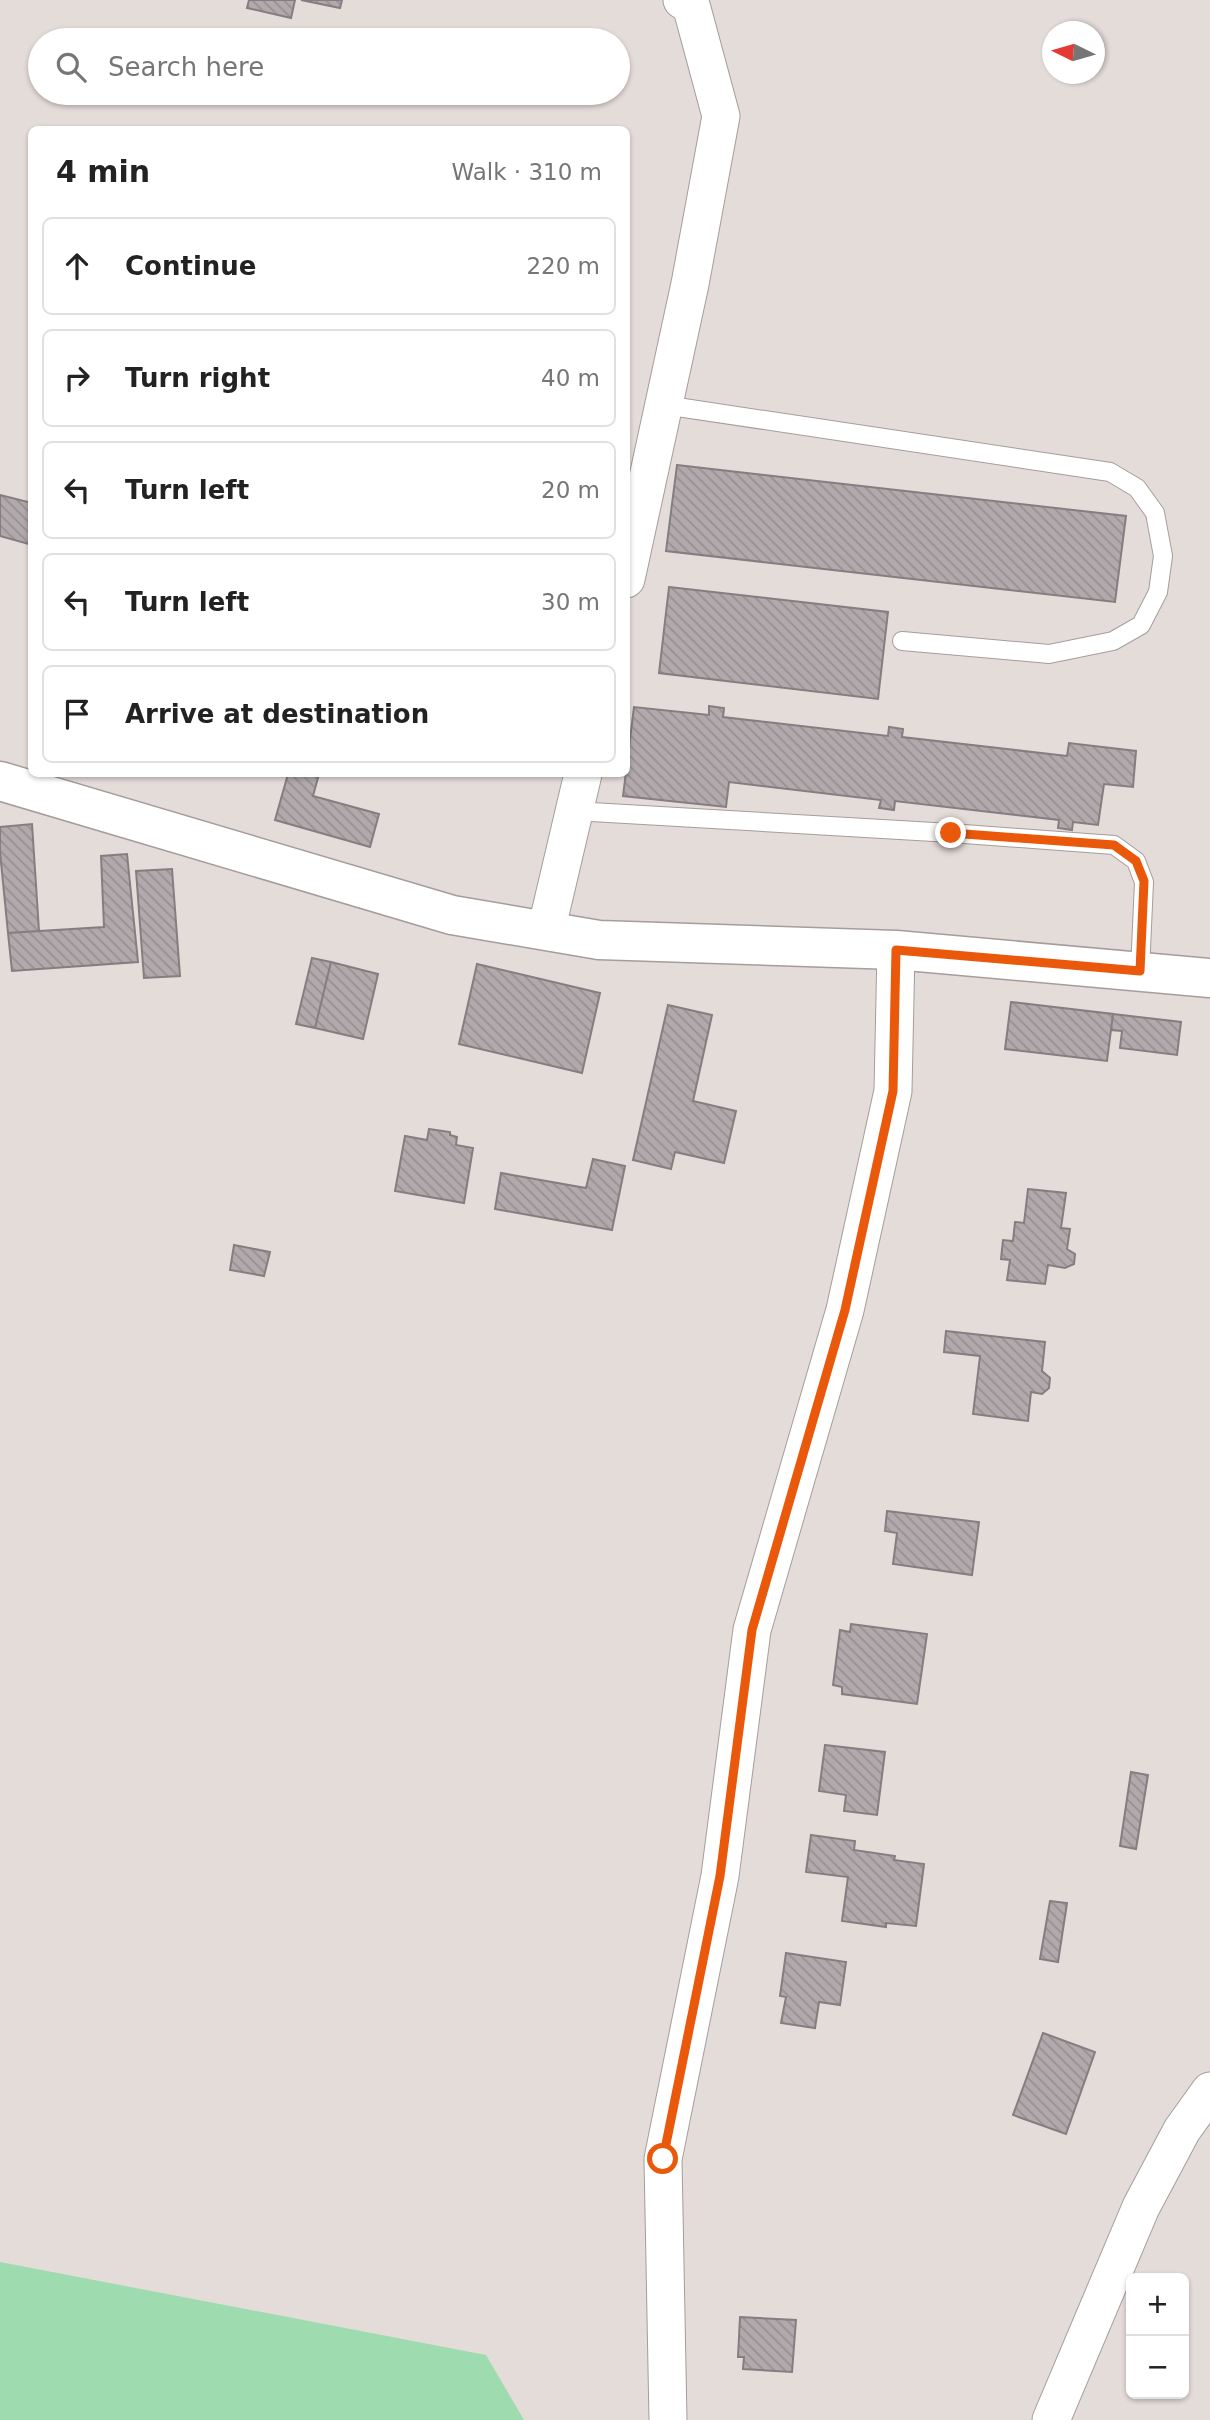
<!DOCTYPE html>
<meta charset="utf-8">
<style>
:root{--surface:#fff;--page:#f6f6f6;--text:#222;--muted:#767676;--line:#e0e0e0}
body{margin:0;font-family:"DejaVu Sans",sans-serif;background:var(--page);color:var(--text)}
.controls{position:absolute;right:21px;bottom:21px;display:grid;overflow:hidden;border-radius:10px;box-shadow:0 2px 5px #0004}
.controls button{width:63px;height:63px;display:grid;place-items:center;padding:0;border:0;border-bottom:2px solid var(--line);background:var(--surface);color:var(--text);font:35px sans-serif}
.compass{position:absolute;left:1042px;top:21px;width:63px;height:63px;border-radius:50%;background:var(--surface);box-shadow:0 2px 5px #0004;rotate:275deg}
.stop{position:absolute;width:21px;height:21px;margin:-16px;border:5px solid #ea580c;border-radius:50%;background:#fff}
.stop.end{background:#ea580c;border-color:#fff;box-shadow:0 2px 7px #0008}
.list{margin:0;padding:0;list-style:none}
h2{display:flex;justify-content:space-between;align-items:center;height:91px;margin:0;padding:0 28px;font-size:30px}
h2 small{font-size:23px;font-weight:400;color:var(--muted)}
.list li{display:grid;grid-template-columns:46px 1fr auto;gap:21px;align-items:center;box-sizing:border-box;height:98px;margin:0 14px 14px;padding:0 14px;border:2px solid var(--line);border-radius:10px}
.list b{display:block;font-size:26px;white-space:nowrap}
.list em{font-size:23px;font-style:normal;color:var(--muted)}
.icon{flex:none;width:38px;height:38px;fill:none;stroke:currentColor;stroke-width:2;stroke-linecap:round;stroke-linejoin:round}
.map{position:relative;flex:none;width:1210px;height:2420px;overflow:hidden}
.search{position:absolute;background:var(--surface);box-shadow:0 2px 5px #0004;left:28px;top:28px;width:602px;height:77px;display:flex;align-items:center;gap:18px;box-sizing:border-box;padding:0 24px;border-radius:38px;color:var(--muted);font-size:26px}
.panel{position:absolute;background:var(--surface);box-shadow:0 2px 5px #0004;left:28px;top:126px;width:602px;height:651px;border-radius:10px}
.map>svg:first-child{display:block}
.grass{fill:#9edcb0}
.building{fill:url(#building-back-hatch);stroke:#857e80;stroke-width:2}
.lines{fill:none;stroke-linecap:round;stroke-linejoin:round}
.lane-casing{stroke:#a59d9b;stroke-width:20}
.street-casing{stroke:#a59d9b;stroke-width:39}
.secondary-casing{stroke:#a59d9b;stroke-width:41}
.lane{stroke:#fff;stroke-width:18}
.street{stroke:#fff;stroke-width:37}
.secondary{stroke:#fff;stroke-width:38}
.route{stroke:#ea580c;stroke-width:9}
</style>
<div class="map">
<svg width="1210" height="2420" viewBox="0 0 1210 2420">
<defs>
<pattern id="building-back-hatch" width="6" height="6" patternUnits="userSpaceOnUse" patternTransform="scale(1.75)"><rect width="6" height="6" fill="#b1a9ac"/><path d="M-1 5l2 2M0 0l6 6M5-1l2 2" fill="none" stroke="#979093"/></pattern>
</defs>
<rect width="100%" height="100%" fill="#e4dcd9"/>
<path class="grass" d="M0,2262L486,2355L524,2420H0Z"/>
<path class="building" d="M249,0H295L291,18L247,8Z
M301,0H342L340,8Z
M677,465L1126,516L1115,602L666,551Z
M0,495L32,503V545L0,536Z
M669,587L888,612L878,699L659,673Z
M709,706L724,708L723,717L888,736L889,727L903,729L902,737L1067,756L1069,743L1136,751L1133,787L1104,784L1098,825L1073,822L1072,830L1058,828L1059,820L895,801L894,810L879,808L881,800L729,782L726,807L623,796L634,707L709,715Z
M288,774H319L313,796L379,814L370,847L275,820Z
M32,824L39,931L8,933L0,852V827Z
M127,854L138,962L12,971L8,933L104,927L101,856Z
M172,869L180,976L144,978L136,871Z
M312,958L331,962L315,1028L296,1024Z
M331,962L378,974L363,1039L315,1028Z
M477,964L600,993L582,1073L459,1044Z
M1011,1002L1113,1014L1107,1061L1005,1049Z
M668,1005L712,1015L693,1101L736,1111L724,1163L675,1152L671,1169L633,1160Z
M1113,1014L1181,1022L1177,1055L1120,1048L1122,1031L1111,1030Z
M429,1129L450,1132V1135L457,1137L456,1145L473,1148L464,1203L395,1191L405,1136L427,1140Z
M593,1159L625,1166L612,1230L495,1209L501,1173L586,1188Z
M1028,1189L1066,1193L1061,1228L1070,1229L1067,1249L1075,1254L1074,1264L1065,1268L1048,1265L1045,1284L1007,1280L1010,1260L1001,1259L1003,1240L1013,1241L1015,1222L1024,1223Z
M234,1245L270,1252L264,1276L230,1270Z
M946,1331L1045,1342L1042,1371L1050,1378L1049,1388L1042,1394L1031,1392L1028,1421L973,1414L980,1356L944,1352Z
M887,1511L979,1522L972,1575L893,1564L897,1533L885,1531Z
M851,1624L927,1634L917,1704L842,1694V1687L833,1685L840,1630L850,1632Z
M825,1745L885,1752L877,1815L844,1811L846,1795L819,1791Z
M1131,1772L1148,1775L1136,1849L1120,1846Z
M811,1835L855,1841L854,1850L895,1856L894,1860L924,1864L916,1926L886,1923V1927L842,1921L848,1877L806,1872Z
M1050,1901L1067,1903L1058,1962L1040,1959Z
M786,1953L846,1962L840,2005L819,2002L815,2028L781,2023L786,1997L780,1996Z
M1043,2033L1095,2052L1066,2134L1013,2115Z
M740,2317L796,2320L792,2372L743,2369L744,2357H738Z"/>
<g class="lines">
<g class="lane-casing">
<path id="lane" d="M664,405L1110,472L1137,488L1155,513L1163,556L1158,592L1141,625L1113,641L1049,654L902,641
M574,811L951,833L1114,845L1136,861L1144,882L1140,971"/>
</g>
<g class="street-casing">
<path id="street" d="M626,579L690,284L721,116L691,5L682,0
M546,931L583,774
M668,2420L663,2159L720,1876L752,1630L845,1310L893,1091L896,950
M1051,2420L1141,2207L1182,2130L1210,2091"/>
</g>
<g class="secondary-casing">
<path id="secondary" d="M0,781L452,915L599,940L896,950L1210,978"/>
</g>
<use href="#lane" class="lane"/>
<use href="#street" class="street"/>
<use href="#secondary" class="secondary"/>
</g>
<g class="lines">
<path class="route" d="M663,2159L720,1876L752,1630L845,1310L893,1091L896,950L1140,971L1144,881L1136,861L1114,845L951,833"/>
</g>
</svg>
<div class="controls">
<button>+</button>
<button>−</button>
</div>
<svg class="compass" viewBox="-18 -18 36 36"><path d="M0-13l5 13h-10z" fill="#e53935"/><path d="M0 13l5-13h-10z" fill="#767676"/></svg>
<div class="stop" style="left:663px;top:2159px"></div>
<div class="stop end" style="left:951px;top:833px"></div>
<div class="search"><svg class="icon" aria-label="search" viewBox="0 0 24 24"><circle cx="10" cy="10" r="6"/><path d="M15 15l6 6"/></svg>Search here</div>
<section class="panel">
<h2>4 min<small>Walk · 310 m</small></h2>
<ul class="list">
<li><svg class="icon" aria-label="ahead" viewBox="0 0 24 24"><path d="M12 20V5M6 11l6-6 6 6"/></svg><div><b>Continue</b></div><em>220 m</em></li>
<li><svg class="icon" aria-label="right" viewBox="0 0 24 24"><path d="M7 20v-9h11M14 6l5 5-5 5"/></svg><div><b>Turn right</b></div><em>40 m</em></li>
<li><svg class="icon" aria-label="left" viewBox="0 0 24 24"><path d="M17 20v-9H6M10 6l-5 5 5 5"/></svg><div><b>Turn left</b></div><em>20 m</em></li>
<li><svg class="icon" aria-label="left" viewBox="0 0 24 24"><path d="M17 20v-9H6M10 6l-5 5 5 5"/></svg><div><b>Turn left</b></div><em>30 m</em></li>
<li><svg class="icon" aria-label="arrive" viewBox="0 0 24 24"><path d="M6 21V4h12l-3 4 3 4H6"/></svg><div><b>Arrive at destination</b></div></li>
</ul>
</section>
</div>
